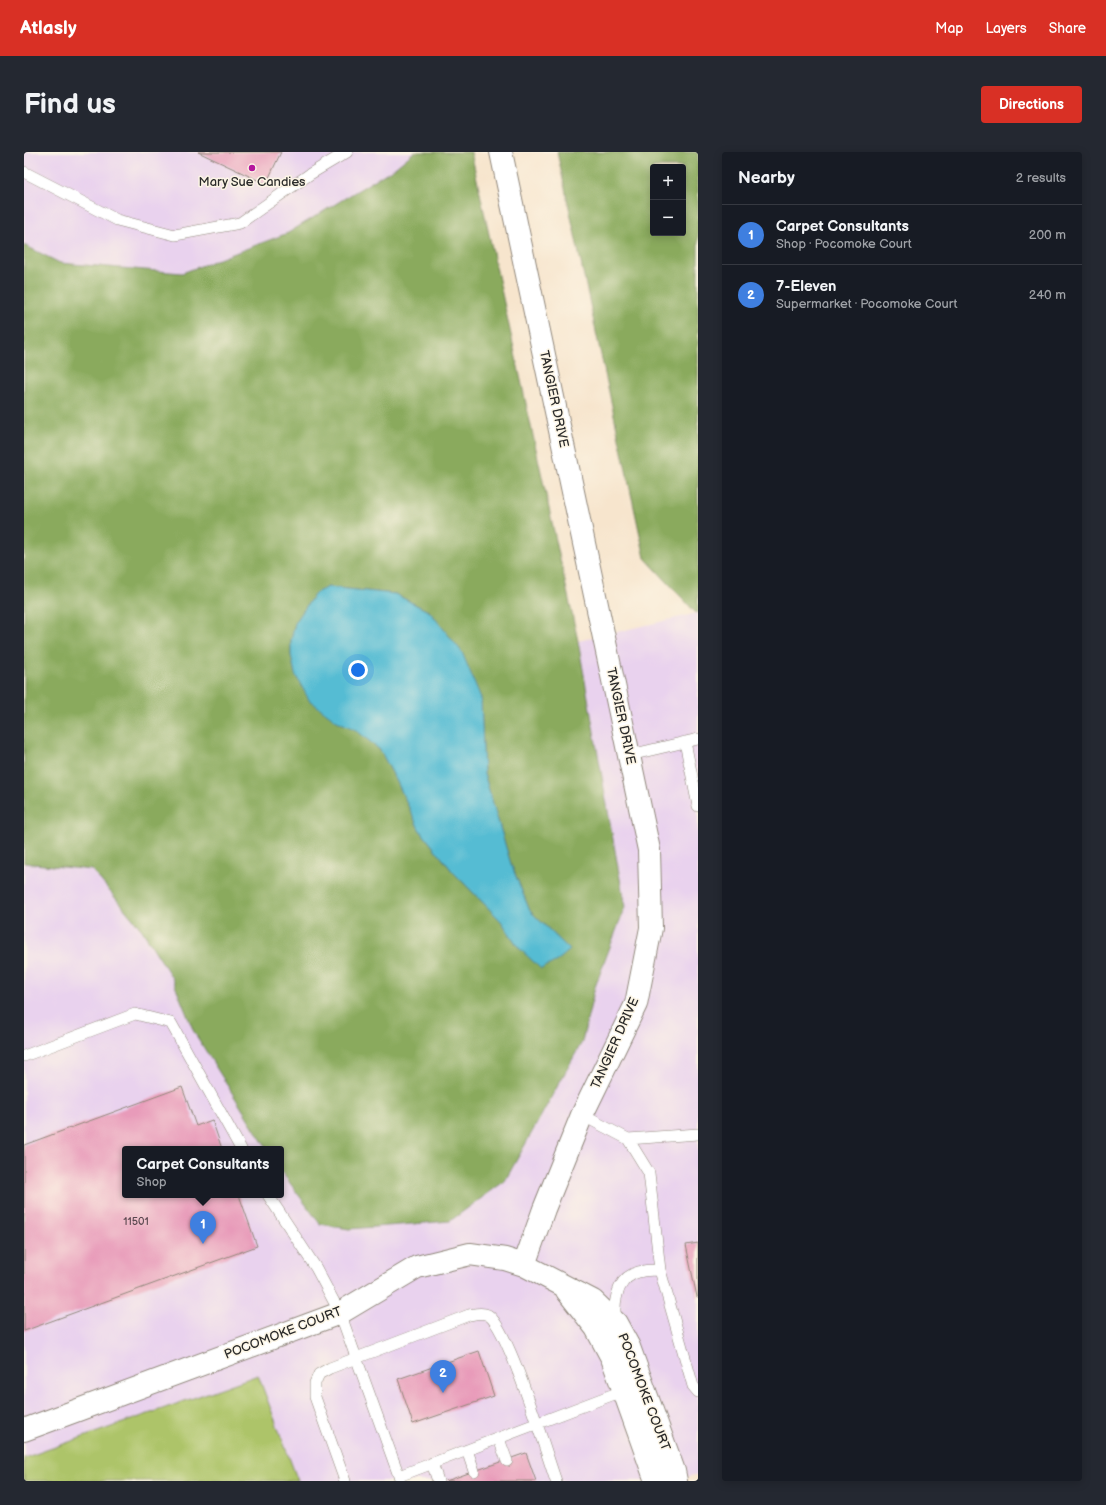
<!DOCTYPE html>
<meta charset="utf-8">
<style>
:root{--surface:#171b24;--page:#242831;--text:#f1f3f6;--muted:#9ea1a6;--line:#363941;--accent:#d93025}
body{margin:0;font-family:"Balsamiq Sans",sans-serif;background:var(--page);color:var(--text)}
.controls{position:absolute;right:12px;top:12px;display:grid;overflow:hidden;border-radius:4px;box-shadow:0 2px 10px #0003}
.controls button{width:36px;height:36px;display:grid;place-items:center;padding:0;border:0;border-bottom:1px solid var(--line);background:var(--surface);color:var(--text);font:20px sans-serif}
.you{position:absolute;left:334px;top:518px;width:14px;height:14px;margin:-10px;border:3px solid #fff;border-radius:50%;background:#1a73e8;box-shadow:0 0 0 6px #1a73e833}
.badge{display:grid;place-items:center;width:26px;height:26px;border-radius:50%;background:var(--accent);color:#fff;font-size:13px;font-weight:700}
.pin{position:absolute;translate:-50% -33px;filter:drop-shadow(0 1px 2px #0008)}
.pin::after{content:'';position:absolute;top:21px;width:14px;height:12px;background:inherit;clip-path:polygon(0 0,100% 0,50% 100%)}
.popup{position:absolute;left:98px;top:994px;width:162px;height:52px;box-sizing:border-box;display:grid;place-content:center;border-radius:4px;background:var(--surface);filter:drop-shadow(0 1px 3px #0005);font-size:13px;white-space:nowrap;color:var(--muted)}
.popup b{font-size:15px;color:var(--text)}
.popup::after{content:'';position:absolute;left:50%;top:100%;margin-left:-8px;border:8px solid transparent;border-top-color:var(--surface)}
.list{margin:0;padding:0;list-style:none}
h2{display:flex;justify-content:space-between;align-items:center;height:52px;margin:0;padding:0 16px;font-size:17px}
h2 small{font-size:13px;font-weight:400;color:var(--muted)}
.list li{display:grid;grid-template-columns:26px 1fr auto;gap:12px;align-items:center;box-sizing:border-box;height:60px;padding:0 16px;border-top:1px solid var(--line)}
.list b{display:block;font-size:15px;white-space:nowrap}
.list p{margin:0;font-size:13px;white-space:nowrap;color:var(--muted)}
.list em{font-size:13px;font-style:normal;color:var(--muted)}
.map{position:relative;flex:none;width:674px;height:1329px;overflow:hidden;border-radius:4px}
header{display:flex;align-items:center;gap:24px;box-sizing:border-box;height:56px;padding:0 20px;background:var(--accent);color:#fff}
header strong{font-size:19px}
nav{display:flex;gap:22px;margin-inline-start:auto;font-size:14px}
.intro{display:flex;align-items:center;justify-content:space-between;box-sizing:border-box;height:96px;padding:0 24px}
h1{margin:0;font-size:28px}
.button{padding:10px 18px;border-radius:4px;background:var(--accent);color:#fff;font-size:14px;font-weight:700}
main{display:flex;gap:24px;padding:0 24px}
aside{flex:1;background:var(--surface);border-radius:4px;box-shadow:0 2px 10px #0003}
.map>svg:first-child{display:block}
.built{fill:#e9d2ee}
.green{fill:#adc469;stroke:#6c784a}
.forest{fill:#8aaa5d;stroke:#5a6a44;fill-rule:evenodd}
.water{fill:#55bcd3;stroke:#40747f}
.building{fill:#e89bba}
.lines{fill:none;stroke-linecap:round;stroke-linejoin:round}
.service-casing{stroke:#91887c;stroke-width:12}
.minor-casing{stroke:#91887c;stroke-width:24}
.service{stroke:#fff;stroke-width:11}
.minor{stroke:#fff;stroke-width:22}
.poi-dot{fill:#b5179e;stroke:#fcf5e5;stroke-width:1.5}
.labels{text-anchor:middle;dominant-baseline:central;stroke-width:3;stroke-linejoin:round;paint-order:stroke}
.number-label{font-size:11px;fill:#5a474f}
.poi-label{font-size:13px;fill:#2b2b2b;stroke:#fcf5e5}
.street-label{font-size:13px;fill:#2b2b2b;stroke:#fcf5e5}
</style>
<header>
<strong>Atlasly</strong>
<nav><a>Map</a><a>Layers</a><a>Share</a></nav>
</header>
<div class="intro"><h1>Find us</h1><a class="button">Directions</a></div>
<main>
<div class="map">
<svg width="674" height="1329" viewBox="0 0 674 1329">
<rect width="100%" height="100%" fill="#fcf5e5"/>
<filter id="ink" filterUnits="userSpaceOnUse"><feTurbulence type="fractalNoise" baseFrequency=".025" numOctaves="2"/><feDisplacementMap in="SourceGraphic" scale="8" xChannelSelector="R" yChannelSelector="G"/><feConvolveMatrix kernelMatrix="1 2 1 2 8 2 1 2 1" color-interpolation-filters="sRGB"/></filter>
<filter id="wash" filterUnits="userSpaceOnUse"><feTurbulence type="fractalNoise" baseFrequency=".012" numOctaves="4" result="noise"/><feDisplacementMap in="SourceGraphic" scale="16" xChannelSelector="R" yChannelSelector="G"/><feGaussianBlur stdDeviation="0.9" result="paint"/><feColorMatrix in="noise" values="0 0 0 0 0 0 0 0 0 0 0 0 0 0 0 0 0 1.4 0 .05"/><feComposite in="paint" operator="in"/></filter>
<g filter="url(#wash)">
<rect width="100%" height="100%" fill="#f7e5cd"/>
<path class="built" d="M0,0H390L372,15L264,81L158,121L36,111L0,93Z
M674,461V1322L647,1329H274L234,1223L0,1306V711L68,718L118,778L148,826L170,880L243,997H101V1043H257V1019L296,1072L325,1077L426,1069L481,1029L558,890L571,835L601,755L554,489Z"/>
<path class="green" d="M234,1223L274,1329H0V1306Z"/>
<path class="forest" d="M390,0H447L554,489L601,755L571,835L558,890L481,1029L426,1069L325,1077L296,1072L257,1019V997H243L170,880L148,826L118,778L68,718L0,711V93L36,111L158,121L264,81L372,15ZM304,435L371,442L406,460L457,546L460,621L487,712L506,759L546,798L495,796L477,769L429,720L395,677L373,630L356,598L271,522L267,503V488Z
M533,0H674V461H672L621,406ZM629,15H659V81H629Z"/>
<path class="water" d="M304,435L371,442L406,460L438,500L457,546L460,621L487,712L506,759L546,798L533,809L517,817L495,796L477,769L429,720L395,677L373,630L356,598L332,578L313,569L285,548L271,522L267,503V488L271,471L291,441Z"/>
<g id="blocks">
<path class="building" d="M174,0H257L242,32Z
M158,935L172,974L188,968L198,997H101V1043H215L233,1094L0,1179V993Z
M674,1091V1145H673L662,1093Z
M455,1199L470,1244L389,1272L374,1227Z
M502,1301L512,1329H422Z"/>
</g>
</g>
<g filter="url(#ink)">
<use href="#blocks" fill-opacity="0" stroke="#91887c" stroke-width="1"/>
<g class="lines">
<g class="service-casing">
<path id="service" d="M0,20L93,68L151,83L216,71L286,22L323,0
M661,590L674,654
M606,603L674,587
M0,904L111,862L147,871L217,997
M558,963L604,987L625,1021L636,1118L669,1234L674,1240
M604,987L674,982
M244,1043L292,1116L316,1161L375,1324L601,1238
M592,1169C589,1153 592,1130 609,1122C617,1118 627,1118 636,1118
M475,1287L483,1309
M443,1298L450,1319
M408,1311L414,1329
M321,1329L291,1245V1231L295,1222L306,1216L445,1163C451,1162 458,1160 464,1163C484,1174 522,1301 532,1329"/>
</g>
<g class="minor-casing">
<path id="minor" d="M477,0L625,698L627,776L612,852L558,963L520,1057L500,1113
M543,1139L572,1176L588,1206L632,1329
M0,1278L316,1161L393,1115L446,1102L481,1107L500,1113L569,1149L592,1171L605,1195L650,1319L652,1329"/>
</g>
<use href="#service" class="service"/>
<use href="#minor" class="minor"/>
</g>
</g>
<circle class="poi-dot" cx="228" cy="16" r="4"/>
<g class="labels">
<g class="number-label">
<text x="112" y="1069">11501</text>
</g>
<g class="poi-label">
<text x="228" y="30">Mary Sue Candies</text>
</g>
<g class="street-label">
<text transform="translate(530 247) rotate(78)">TANGIER DRIVE</text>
<text transform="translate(597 564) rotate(78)">TANGIER DRIVE</text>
<text transform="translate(591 891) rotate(-66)">TANGIER DRIVE</text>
<text transform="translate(259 1181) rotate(-21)">POCOMOKE COURT</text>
<text transform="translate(620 1240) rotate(69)">POCOMOKE COURT</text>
</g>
</g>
</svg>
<div class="controls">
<button>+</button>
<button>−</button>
</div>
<div class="you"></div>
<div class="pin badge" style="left:179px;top:1092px;background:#3f7fe0">1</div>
<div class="popup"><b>Carpet Consultants</b>Shop</div>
<div class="pin badge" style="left:419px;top:1241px;background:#3f7fe0">2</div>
</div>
<aside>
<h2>Nearby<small>2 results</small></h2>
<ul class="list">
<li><span class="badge" style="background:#3f7fe0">1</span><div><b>Carpet Consultants</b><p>Shop · Pocomoke Court</p></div><em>200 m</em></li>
<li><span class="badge" style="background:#3f7fe0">2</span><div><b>7-Eleven</b><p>Supermarket · Pocomoke Court</p></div><em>240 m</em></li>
</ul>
</aside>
</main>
